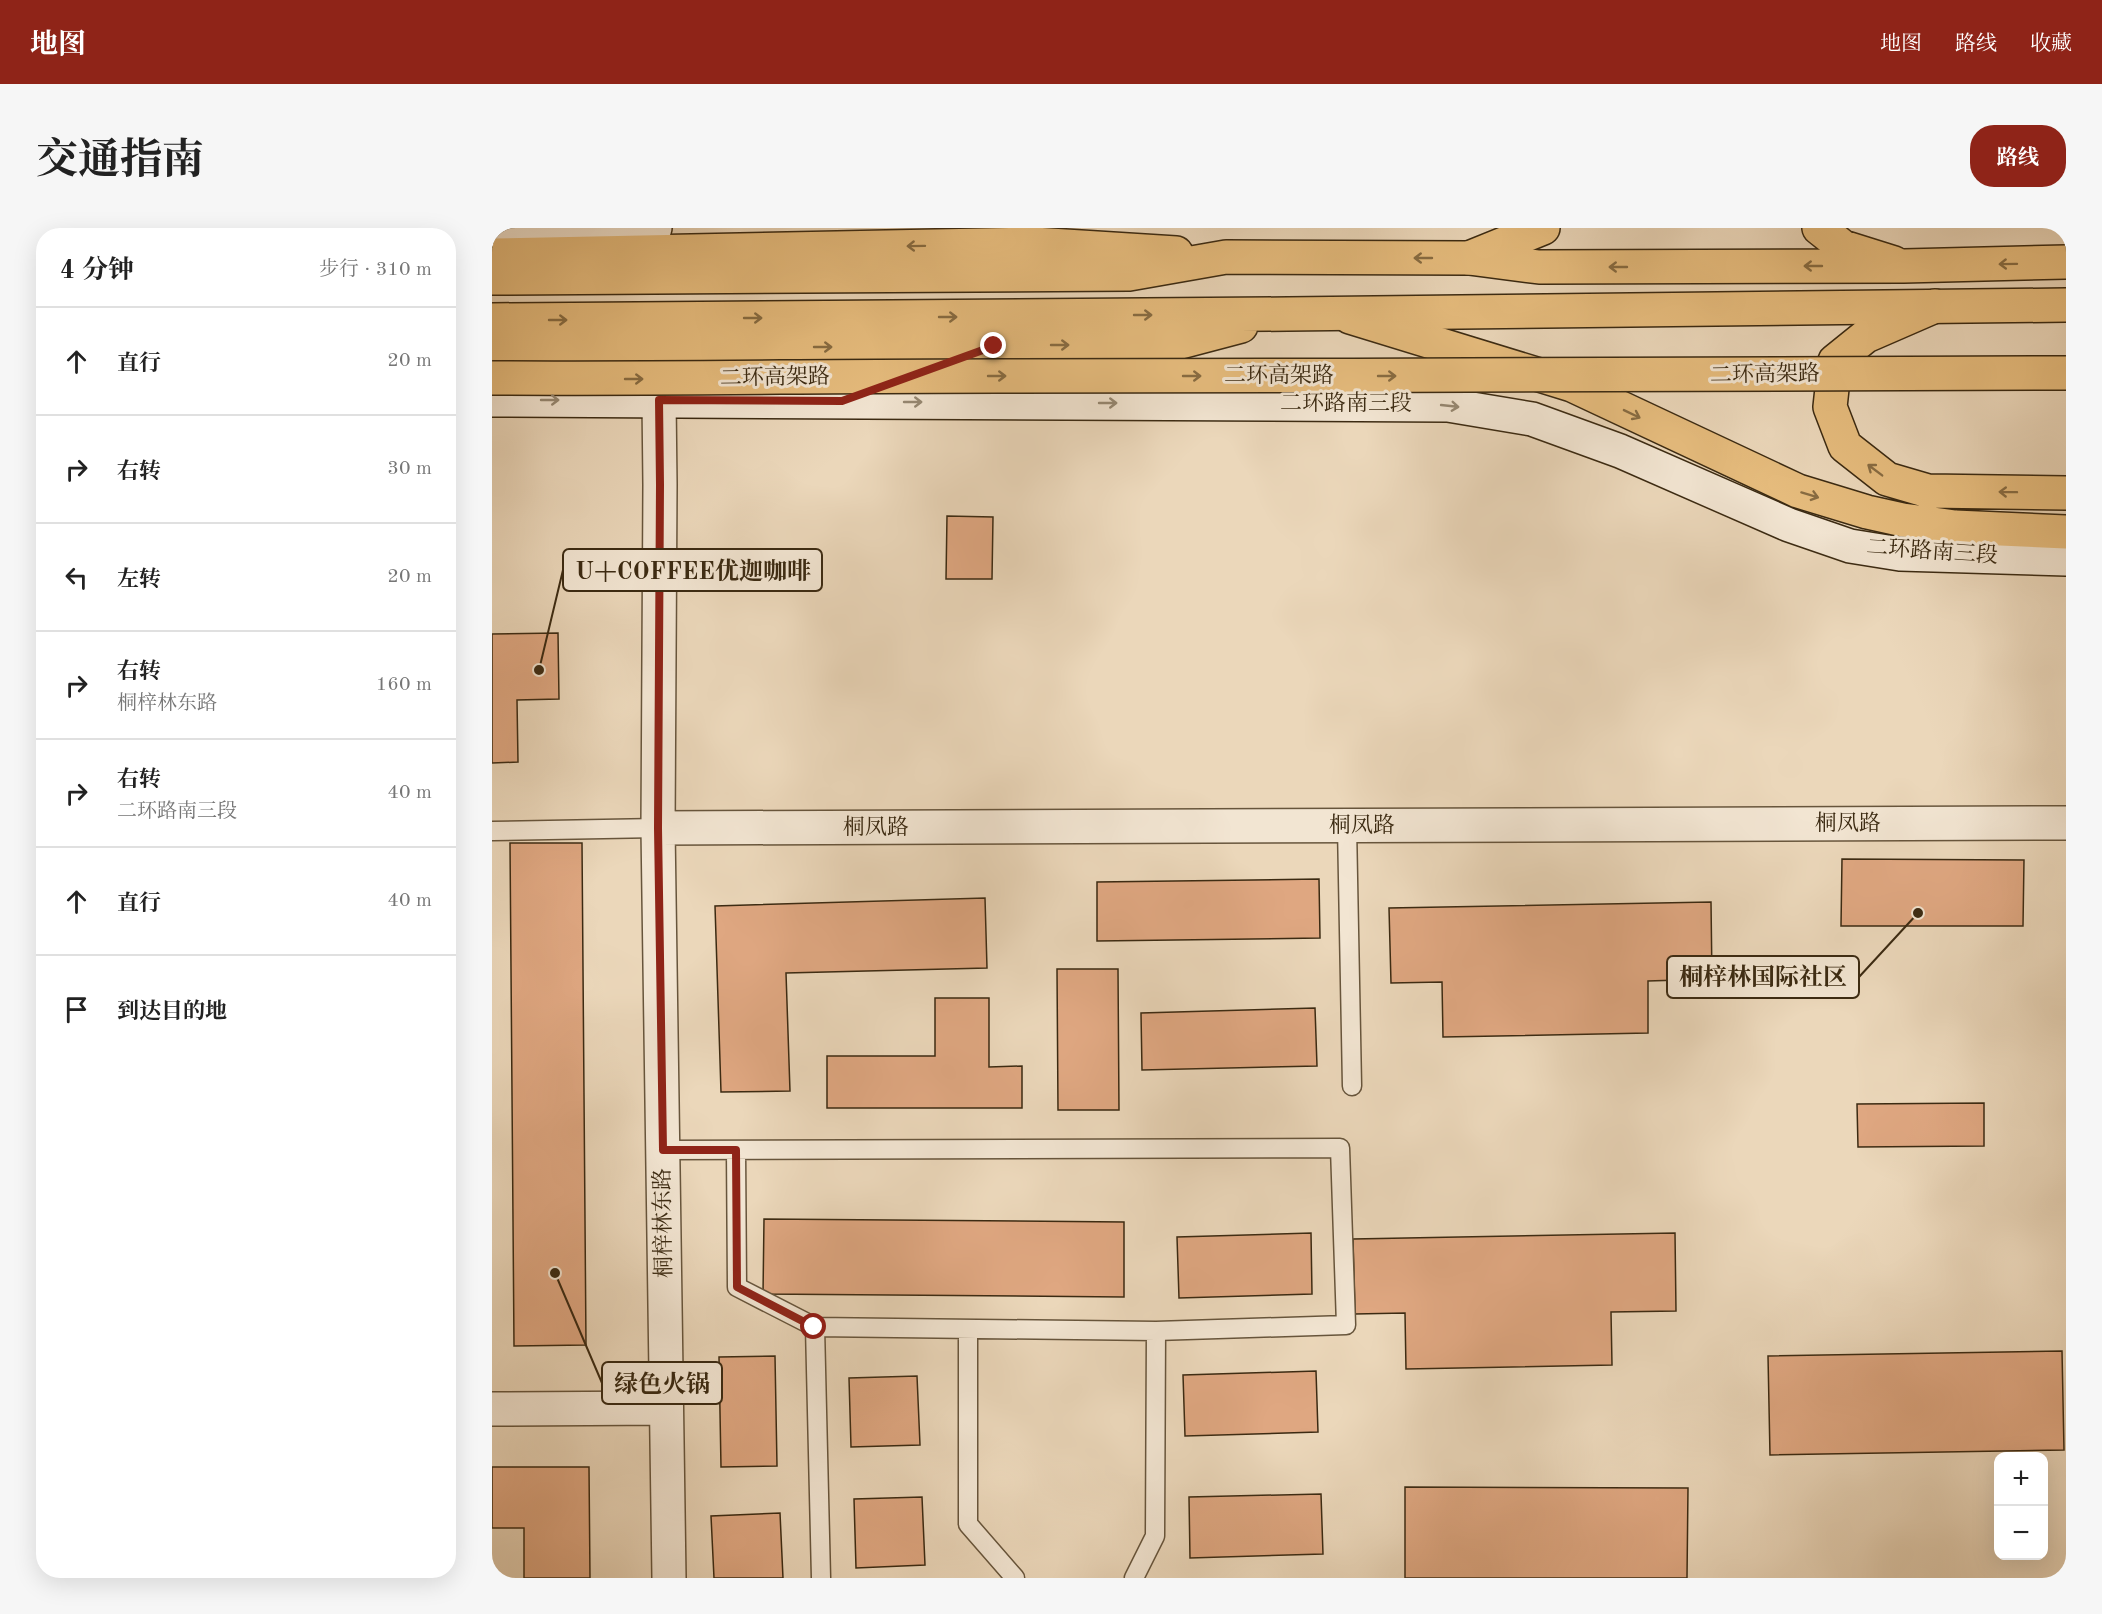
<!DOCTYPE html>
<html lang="zh">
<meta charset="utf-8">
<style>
:root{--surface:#fff;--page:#f6f6f6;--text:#222;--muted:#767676;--line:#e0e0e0;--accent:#8f2418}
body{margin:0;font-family:"Old Standard TT","Noto Serif SC",serif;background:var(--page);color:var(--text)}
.controls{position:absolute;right:18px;bottom:18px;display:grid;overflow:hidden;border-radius:12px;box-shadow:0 6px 24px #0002}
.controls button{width:54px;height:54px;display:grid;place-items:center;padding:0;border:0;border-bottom:2px solid var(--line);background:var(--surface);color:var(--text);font:30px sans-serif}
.stop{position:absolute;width:18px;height:18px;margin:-14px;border:4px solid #8f2418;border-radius:50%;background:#fff}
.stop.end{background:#8f2418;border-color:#fff;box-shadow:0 2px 6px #0008}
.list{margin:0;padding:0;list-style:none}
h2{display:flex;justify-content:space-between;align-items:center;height:78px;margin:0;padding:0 24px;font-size:26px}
h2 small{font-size:20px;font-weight:400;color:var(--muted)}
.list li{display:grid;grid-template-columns:39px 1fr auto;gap:18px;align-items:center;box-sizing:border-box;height:108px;padding:0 24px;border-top:2px solid var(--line)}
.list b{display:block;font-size:22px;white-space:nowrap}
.list p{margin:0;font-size:20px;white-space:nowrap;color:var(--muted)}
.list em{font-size:20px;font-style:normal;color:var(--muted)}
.icon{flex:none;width:33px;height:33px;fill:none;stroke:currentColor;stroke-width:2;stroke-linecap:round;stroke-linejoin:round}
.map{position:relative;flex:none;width:1574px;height:1350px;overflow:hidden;border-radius:24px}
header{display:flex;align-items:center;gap:36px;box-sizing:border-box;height:84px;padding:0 30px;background:var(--accent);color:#fff}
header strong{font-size:28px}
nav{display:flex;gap:33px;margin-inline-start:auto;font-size:21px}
.intro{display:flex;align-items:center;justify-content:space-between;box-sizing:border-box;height:144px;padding:0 36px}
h1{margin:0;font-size:42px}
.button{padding:15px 27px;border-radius:24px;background:var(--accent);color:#fff;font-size:21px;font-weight:700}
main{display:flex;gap:36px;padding:0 36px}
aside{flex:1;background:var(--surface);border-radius:24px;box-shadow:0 6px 24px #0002}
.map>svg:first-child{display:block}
.building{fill:#dfa781;stroke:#3b2a12;stroke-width:1.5}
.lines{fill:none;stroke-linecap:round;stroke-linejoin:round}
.service-casing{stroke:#67553c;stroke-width:21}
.minor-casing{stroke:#67553c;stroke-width:36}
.secondary-casing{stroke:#3b2a12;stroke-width:36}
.primary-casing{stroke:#3b2a12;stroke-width:36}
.trunk-casing{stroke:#3b2a12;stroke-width:36}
.service{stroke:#f2e5d2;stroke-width:18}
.minor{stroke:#f2e5d2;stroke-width:33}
.secondary{stroke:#f2e5d2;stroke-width:33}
.primary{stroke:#e6bc7d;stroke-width:33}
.trunk{stroke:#e6bc7d;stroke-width:33}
.trunk-bridge-casing{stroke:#3b2a12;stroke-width:36;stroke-linecap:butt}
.trunk-bridge{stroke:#e6bc7d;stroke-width:33}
.oneway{stroke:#886c42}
.oneway2{stroke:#968872}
.route{stroke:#8f2418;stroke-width:8}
.labels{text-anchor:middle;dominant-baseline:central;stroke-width:6;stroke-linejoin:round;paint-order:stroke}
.street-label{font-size:22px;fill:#3b2a12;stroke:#f2e5d2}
.leader{fill:none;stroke:#3b2a12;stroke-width:2}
.callout-dot{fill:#3b2a12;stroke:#f2e5d2;stroke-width:2}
.callout{fill:#f2e5d2;stroke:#3b2a12;stroke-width:2}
.callout-label{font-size:24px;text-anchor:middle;font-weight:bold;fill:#3b2a12}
</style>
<header>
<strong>地图</strong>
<nav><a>地图</a><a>路线</a><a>收藏</a></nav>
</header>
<div class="intro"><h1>交通指南</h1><a class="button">路线</a></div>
<main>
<aside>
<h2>4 分钟<small>步行 · 310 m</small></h2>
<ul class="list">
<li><svg class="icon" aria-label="ahead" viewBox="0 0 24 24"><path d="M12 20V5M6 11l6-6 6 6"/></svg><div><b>直行</b></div><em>20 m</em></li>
<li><svg class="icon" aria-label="right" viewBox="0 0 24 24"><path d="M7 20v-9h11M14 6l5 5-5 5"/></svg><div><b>右转</b></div><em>30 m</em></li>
<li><svg class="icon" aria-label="left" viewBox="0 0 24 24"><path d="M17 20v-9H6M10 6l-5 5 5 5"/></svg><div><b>左转</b></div><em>20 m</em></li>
<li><svg class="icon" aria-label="right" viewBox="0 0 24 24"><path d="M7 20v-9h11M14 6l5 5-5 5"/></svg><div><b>右转</b><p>桐梓林东路</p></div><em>160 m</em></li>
<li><svg class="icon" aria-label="right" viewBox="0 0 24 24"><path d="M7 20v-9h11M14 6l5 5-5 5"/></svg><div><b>右转</b><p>二环路南三段</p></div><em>40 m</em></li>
<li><svg class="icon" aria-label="ahead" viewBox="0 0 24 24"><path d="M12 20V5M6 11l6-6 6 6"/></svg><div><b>直行</b></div><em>40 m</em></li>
<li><svg class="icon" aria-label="arrive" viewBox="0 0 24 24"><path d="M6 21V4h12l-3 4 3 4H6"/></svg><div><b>到达目的地</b></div></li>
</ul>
</aside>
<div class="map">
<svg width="1574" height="1350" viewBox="0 0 1574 1350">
<rect width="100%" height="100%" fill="#ebd7ba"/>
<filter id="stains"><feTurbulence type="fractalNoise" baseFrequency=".00333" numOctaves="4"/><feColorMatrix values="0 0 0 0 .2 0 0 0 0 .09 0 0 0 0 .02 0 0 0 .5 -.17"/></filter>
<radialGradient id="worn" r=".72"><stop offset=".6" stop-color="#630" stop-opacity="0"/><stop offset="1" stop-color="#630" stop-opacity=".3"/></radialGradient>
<path class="building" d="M455,288L501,289L500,351H454Z
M66,405L67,471L25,472L26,534L0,535V406Z
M18,615H90L94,1117L22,1118Z
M1350,631L1532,632L1531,698H1349Z
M827,651L828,710L605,713V654Z
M493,670L495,740L294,745L298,863L229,864L223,678Z
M1219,674L1220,751L1156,753V805L951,809L950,754L899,755L897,680Z
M565,741H626L627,882H566Z
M443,770H497V839L530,838V880H335V828H443Z
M823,780L825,838L650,842L649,785Z
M1492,875V918L1366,919L1365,876Z
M272,991L632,994V1069L271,1066Z
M819,1005L820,1066L687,1070L685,1009Z
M1183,1005L1184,1083L1119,1084L1120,1137L914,1141L913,1085L863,1086L861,1011Z
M1570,1123L1572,1222L1278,1227L1276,1128Z
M283,1128L285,1238L229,1239L227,1129Z
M824,1143L826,1204L693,1208L691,1147Z
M425,1148L428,1217L359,1219L357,1150Z
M0,1239H97L98,1350H32V1300H0Z
M913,1259L1196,1260L1195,1350H913Z
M829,1266L831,1326L698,1330L697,1269Z
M430,1269L433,1337L364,1340L362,1271Z
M288,1285L291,1350H222L219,1288Z"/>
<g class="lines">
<g class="service-casing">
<path id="service" d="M855,598L860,858
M0,603L166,600
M171,922L848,920L854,1097L664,1103
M244,922L245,1059L323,1099L664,1103L663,1308L642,1350
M323,1099L329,1350
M476,1101V1296L523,1350"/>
</g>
<g class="minor-casing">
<path id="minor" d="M167,172L168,257L166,600L177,1350
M166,600L1574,595
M0,1181L174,1180"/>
</g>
<g class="secondary-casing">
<path id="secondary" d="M0,2L163,0
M0,172L956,177L1040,191L1128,223L1297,297L1358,318L1408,326L1574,331"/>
</g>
<g class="primary-casing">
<path id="primary" d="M1327,0L1351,19L1402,35
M977,30L1051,0
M1443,78L1374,108L1343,133L1338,179L1353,218L1395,251L1436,263L1574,265
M858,89L1080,157L1306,263L1375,284L1411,292L1463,299L1574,304"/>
</g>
<g class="trunk-casing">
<path id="trunk" d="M0,27L542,16L684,25
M0,50L637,46L734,29L977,30L1047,39L1412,38L1574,34
M0,92L796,86L1574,77
M0,121L677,117L749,98"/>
</g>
<use href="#service" class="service"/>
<use href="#minor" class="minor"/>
<use href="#secondary" class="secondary"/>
<use href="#primary" class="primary"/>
<use href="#trunk" class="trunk"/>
<g class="trunk-bridge-casing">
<path id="trunk-bridge" d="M0,150C169,151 337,148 506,148C862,147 1218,148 1574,145"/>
</g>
<use href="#trunk-bridge" class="trunk-bridge"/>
</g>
<defs><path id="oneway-shaft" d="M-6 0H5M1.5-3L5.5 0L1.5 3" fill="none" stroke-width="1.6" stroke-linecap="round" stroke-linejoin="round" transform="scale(1.5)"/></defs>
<g class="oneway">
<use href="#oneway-shaft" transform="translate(424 18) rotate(179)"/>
<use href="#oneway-shaft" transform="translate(931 30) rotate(-180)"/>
<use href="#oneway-shaft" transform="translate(1516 36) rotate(179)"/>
<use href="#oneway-shaft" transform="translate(1321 38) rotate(180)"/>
<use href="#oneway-shaft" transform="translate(1126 39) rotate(180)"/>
<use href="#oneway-shaft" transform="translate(651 87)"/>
<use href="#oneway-shaft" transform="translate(456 89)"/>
<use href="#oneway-shaft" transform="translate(261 90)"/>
<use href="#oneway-shaft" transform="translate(66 92)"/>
<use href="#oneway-shaft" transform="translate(568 117)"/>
<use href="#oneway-shaft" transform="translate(331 119)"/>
<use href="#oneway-shaft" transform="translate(505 148)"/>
<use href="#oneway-shaft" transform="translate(700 148)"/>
<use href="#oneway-shaft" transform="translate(895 148)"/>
<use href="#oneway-shaft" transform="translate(142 151)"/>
<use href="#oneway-shaft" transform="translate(1140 186) rotate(26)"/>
<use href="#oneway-shaft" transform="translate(1383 242) rotate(-143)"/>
<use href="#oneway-shaft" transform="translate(1516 264) rotate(-179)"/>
<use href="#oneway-shaft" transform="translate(1318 267) rotate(17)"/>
</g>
<g class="oneway2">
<use href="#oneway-shaft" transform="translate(58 172)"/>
<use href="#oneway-shaft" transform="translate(421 174)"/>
<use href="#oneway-shaft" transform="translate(616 175)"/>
<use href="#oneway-shaft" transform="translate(958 178) rotate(6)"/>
</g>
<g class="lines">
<path class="route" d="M322,1099L245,1059L244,922H171L166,600L168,257L167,172L350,173L502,118"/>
</g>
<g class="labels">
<g class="street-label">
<text transform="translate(1273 147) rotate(-1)">二环高架路</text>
<text x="787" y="148">二环高架路</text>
<text transform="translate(283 150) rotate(-1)">二环高架路</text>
<text x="854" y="176">二环路南三段</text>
<text transform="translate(1440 324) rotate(4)">二环路南三段</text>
<text x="1356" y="596">桐凤路</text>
<text x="870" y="598">桐凤路</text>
<text x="384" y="600">桐凤路</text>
<text transform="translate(172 995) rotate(-91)">桐梓林东路</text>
</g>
</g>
<path class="leader" d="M47 442L71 342M1426 685L1367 749M63 1045L110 1155"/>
<g class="callout-dot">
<circle cx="47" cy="442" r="6"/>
<circle cx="1426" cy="685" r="6"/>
<circle cx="63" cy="1045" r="6"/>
</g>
<g class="callout">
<rect x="71" y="321" width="259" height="42" rx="6"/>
<rect x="1175" y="728" width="192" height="42" rx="6"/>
<rect x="110" y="1134" width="120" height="42" rx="6"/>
</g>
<g class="callout-label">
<text x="201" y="351">U+COFFEE优迦咖啡</text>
<text x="1271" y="757">桐梓林国际社区</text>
<text x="170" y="1164">绿色火锅</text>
</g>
<rect width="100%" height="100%" filter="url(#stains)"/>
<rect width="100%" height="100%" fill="url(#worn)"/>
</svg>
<div class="controls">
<button>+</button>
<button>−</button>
</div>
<div class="stop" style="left:322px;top:1099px"></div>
<div class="stop end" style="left:502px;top:118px"></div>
</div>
</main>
